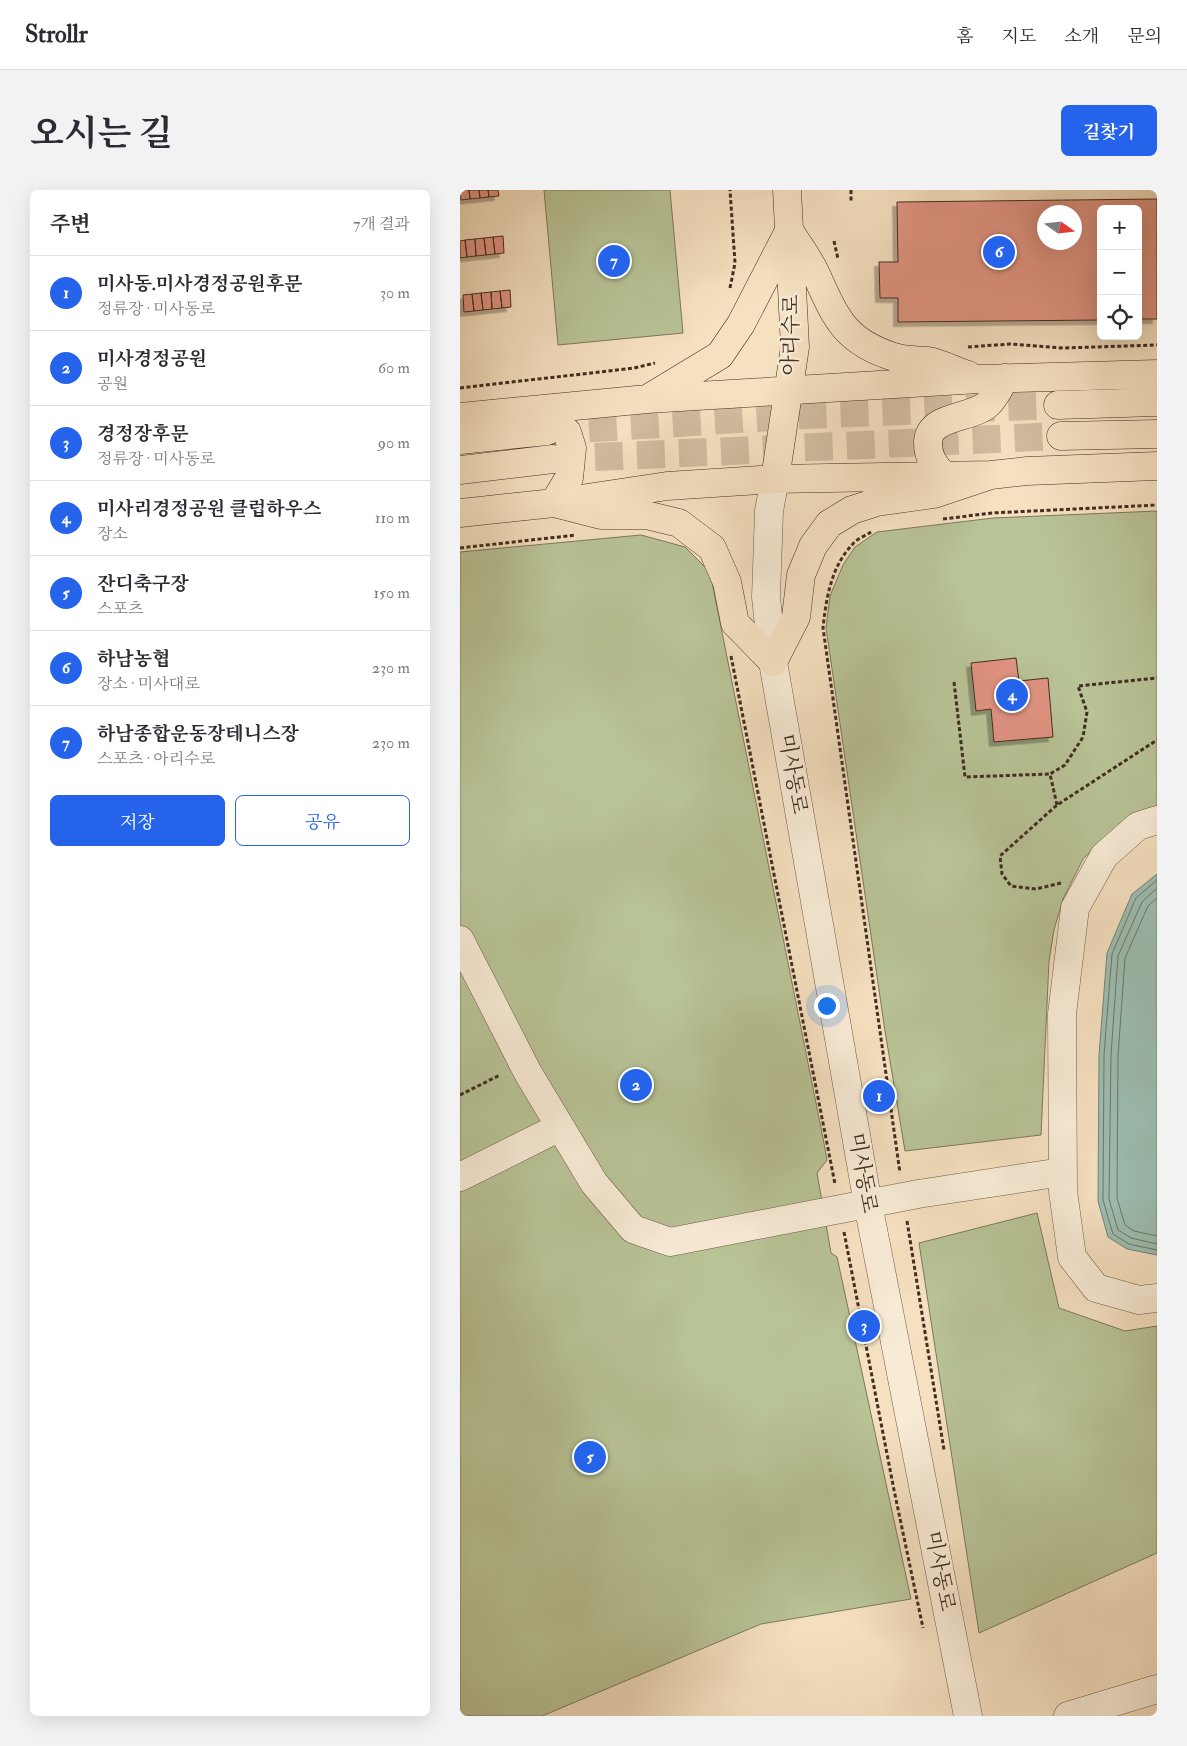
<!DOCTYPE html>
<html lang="ko">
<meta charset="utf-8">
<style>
:root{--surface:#fff;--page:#f2f2f3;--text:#2b2b33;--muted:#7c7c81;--line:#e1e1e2;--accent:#2563eb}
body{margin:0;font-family:"IM FELL Double Pica","Noto Serif KR",serif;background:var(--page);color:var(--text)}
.controls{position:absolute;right:15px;top:15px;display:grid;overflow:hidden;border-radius:8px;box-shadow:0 5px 20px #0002}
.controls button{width:45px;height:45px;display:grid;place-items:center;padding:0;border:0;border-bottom:1px solid var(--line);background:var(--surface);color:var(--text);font:25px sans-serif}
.compass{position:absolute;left:577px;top:15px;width:45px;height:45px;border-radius:50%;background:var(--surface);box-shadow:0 5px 20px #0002;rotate:104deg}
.you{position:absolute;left:366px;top:815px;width:18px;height:18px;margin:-12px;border:4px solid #fff;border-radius:50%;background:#1a73e8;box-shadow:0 0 0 8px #1a73e833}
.badge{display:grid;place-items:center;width:32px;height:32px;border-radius:50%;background:var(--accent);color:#fff;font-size:16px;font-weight:700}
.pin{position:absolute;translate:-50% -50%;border:2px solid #fff;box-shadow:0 1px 5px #0006}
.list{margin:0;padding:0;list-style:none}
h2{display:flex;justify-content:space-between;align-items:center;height:65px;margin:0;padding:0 20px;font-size:21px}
h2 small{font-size:16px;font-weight:400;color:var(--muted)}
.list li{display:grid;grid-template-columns:32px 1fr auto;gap:15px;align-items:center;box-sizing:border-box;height:75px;padding:0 20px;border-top:1px solid var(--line)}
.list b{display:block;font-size:19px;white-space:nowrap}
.list p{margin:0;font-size:16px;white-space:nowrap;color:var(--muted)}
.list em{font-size:16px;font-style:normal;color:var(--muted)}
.actions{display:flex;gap:10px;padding:15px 20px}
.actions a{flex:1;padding:11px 0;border:1px solid var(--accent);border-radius:8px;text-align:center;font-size:18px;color:var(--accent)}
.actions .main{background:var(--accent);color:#fff}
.icon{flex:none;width:28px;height:28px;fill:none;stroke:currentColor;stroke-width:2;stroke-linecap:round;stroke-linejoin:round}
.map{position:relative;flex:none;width:697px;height:1526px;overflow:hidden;border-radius:8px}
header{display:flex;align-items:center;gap:30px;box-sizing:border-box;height:70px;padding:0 25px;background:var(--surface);border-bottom:1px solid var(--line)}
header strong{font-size:24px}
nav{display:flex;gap:28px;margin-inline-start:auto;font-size:18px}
.intro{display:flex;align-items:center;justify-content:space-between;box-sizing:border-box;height:120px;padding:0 30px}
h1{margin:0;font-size:35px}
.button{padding:12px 22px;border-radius:8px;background:var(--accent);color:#fff;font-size:18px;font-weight:700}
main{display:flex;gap:30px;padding:0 30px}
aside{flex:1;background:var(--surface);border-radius:8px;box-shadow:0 5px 20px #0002}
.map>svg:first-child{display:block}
.green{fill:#b8c396;stroke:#7d785c}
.water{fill:#9cbdb1;stroke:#788377}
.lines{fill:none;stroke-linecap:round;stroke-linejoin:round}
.shore{stroke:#6f7569;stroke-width:1}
.building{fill:#e09381;stroke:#422d21;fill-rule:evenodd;filter:url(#shadow)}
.major-tunnel{stroke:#d1bca0;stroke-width:28;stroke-dasharray:28 14;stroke-linecap:butt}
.minor-casing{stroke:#6f5a49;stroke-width:29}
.major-casing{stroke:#422d21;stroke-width:29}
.path{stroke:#422d21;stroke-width:3;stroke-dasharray:4 2.5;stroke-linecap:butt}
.minor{stroke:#f8ebd6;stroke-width:28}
.major{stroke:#f5e0c0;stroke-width:28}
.labels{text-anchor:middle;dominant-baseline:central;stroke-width:5;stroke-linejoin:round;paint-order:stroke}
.street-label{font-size:21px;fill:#422d21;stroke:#f8ebd6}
</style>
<header>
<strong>Strollr</strong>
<nav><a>홈</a><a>지도</a><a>소개</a><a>문의</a></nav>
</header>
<div class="intro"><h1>오시는 길</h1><a class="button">길찾기</a></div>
<main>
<aside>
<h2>주변<small>7개 결과</small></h2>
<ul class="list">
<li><span class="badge">1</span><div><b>미사동.미사경정공원후문</b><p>정류장 · 미사동로</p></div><em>30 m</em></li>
<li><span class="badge">2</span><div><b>미사경정공원</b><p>공원</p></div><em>60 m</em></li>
<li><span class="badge">3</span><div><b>경정장후문</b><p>정류장 · 미사동로</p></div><em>90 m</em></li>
<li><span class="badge">4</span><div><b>미사리경정공원 클럽하우스</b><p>장소</p></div><em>110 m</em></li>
<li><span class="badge">5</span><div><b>잔디축구장</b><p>스포츠</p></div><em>150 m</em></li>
<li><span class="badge">6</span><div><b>하남농협</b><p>장소 · 미사대로</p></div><em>230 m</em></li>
<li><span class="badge">7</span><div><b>하남종합운동장테니스장</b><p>스포츠 · 아리수로</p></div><em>230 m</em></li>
</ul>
<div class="actions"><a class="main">저장</a><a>공유</a></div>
</aside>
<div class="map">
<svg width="697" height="1526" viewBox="0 0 697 1526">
<defs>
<filter id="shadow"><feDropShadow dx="-4.5" dy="4.5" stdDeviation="0" flood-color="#0004"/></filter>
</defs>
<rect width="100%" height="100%" fill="#f5e0c0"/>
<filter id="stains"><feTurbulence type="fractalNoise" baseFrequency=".004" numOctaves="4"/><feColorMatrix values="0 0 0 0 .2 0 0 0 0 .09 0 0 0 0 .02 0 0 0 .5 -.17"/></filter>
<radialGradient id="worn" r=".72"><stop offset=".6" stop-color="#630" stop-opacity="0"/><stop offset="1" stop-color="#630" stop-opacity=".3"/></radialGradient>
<path class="green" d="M84,0H210L223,143L98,155Z
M697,321V619L640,652L623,669L603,709L594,740L589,771L581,945L445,961L425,841L366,438L370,406L383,375L395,357L417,342L533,328Z
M181,345L225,357L250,382L363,948L367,970L357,983L371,1063L377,1067L451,1409L301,1434L82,1526H0V362Z
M577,1023L599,1118L665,1141L697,1136V1363L519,1443L459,1053Z"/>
<path class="water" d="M697,684V1065L667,1059L648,1047L638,1011L639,865L647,763L672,704Z"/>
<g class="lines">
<path class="shore" d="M697,690L676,708L652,764L644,865L643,1010L653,1044L669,1054L697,1060
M697,698L682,712L658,766L651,865L649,1009L658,1040L671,1048L697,1054
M697,708L688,716L665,768L658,866L657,1008L665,1035L674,1041L697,1046"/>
</g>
<path class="building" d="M0,0H9L10,9L1,10Z
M9,0H19L20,8L10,9Z
M19,0H28L29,7L20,8Z
M28,0H38L39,6L29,7Z
M697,9V129H678V19H641V130L438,132V108H420L419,72H438L437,12ZM584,22H614V52H584Z
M43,46L44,63L35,64L33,47Z
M33,47L35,64L26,65L24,48Z
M24,48L26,65L16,66L15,49Z
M15,49L16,66L7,67L5,50Z
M5,50L7,67L0,68V51Z
M50,100L51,117L42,118L40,101Z
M40,101L42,118L32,119L31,102Z
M31,102L32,119L23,120L21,103Z
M21,103L23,120L14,121L12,104Z
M12,104L14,121L4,122L3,105Z
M556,468L559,491L588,488L593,547L534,552L531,519L516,521L511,473Z"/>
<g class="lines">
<path class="major-tunnel" d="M87,241L345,225L598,215
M93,269L601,246"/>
<g class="minor-casing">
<path id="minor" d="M315,289L309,321L306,407L313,472L408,1014L508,1526
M697,630L678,636L644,666L615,718L602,824L603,1001L612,1067L636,1098L679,1110L697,1108
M0,750L68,883L134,993L173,1039L210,1052L458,1004L602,982
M0,987L100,937
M608,1526L697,1499"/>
</g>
<g class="major-casing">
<path id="major" d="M331,43C339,56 348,68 355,82C375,126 383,151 434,167C445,171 457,170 468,171C481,173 495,181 508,185
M189,208L260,165L281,134L329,41
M598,215L697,212
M82,219L107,242L112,258L109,288L94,313L141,325H186L219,333L252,358L267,392L275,433L313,472L336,427L341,385L353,356L369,334L392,320L417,312L474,304L531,285
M0,227L187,209L519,189L697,184
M601,246L697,244
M0,250L87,241
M0,280L93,269
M484,286C473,274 468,267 468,252C469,225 512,229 528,214C535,208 540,196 545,188
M315,289L335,157L327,0
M0,323L94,313L207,296L315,289L531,285L567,281L697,276"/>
</g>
<path class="path" d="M391,0V12
M374,51L378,69
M270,98L275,73L270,0
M508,157L550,154L603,158L697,155
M0,198L174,178L195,173
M483,329L532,323L697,315
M411,342C405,346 396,349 392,355C371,377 366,409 363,438L440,983
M0,358L116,345
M271,466L375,994
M494,492L505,587L590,584
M597,615L590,584L605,575L623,547L627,522L618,496L697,488
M601,693L576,699L551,696L542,684L540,666L597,615L697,550
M0,905L40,885
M447,1031L484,1260
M384,1042L434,1300L463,1438"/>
<use href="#minor" class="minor"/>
<use href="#major" class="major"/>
</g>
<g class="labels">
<g class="street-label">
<text transform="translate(331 145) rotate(-89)">아리수로</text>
<text transform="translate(333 584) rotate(80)">미사동로</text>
<text transform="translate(403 983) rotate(80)">미사동로</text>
<text transform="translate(480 1381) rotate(79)">미사동로</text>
</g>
</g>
<rect width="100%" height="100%" filter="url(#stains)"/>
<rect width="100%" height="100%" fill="url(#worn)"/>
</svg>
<div class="controls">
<button>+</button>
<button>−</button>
<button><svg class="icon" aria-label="locate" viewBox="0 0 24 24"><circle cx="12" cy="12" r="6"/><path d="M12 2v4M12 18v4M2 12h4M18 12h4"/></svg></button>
</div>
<svg class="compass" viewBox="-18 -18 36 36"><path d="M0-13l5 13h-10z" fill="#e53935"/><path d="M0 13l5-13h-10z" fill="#7c7c81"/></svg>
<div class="you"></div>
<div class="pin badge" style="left:419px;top:906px">1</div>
<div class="pin badge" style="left:176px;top:895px">2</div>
<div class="pin badge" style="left:404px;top:1136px">3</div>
<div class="pin badge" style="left:552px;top:505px">4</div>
<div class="pin badge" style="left:130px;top:1267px">5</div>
<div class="pin badge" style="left:539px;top:62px">6</div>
<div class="pin badge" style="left:154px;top:71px">7</div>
</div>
</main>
